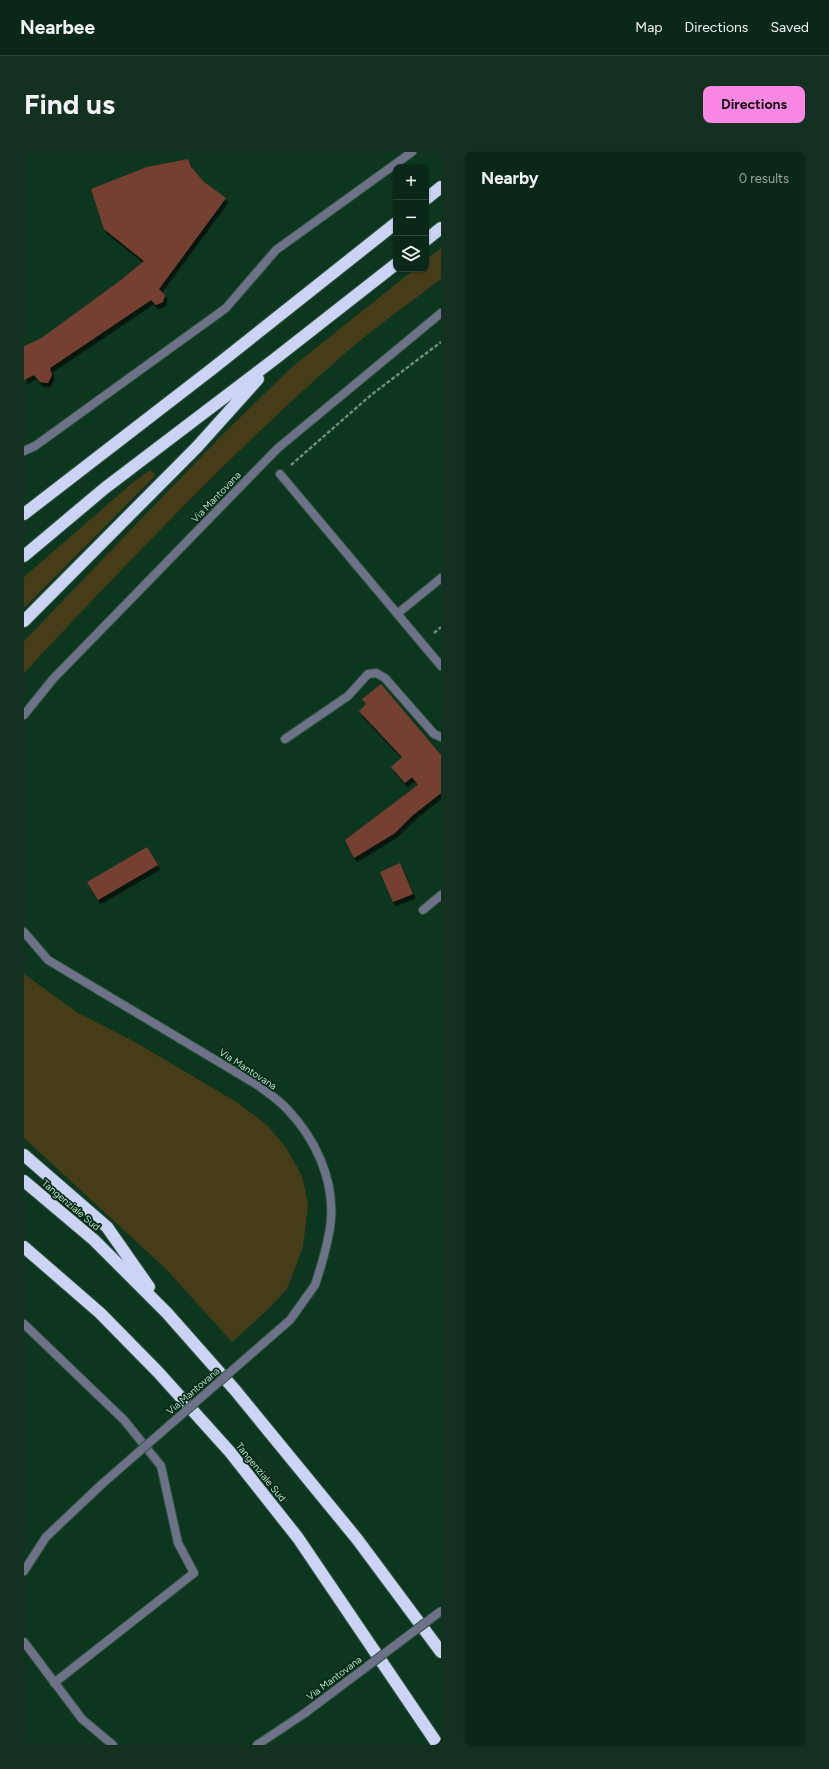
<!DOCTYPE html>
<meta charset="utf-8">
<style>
:root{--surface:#0a2817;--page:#133020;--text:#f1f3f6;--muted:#99a6a1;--line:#2a4436;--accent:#fb87e5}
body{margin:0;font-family:Figtree,sans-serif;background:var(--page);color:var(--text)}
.controls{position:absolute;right:12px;top:12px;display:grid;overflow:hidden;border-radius:8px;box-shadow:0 1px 3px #0004}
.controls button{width:36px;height:36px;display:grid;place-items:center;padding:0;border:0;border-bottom:1px solid var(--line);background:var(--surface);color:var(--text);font:20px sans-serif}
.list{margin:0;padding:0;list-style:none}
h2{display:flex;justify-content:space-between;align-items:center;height:52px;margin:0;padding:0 16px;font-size:17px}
h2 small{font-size:13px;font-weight:400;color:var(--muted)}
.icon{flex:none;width:22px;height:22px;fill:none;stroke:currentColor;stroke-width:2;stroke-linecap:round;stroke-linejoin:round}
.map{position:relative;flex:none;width:417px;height:1593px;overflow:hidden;border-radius:8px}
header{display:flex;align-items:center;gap:24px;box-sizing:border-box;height:56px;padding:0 20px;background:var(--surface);border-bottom:1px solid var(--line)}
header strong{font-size:19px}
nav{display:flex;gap:22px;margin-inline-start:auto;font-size:14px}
.intro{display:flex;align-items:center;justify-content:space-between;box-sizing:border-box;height:96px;padding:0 24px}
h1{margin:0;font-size:28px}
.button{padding:10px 18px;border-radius:8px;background:var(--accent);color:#111;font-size:14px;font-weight:700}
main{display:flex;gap:24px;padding:0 24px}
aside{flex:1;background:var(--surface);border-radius:8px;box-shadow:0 1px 3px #0004}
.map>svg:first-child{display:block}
.green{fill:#463c17}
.building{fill:#743f32;filter:url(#shadow)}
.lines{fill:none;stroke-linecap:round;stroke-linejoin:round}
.lane-casing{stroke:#2d543d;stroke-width:10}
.street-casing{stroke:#2d543d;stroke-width:10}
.highway-casing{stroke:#2d543d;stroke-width:14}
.path{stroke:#6b8c77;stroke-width:2.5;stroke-dasharray:4 2;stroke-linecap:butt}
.lane{stroke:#6d7289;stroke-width:8}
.street{stroke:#6d7289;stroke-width:8}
.highway{stroke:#ccd4f5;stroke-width:12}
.street-bridge-casing{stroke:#2d543d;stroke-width:10;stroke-linecap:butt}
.street-bridge{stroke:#6d7289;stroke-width:8}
.labels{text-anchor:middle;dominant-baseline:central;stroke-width:3.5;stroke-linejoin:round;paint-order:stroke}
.street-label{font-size:10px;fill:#c0dbc8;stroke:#022c15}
</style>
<header>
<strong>Nearbee</strong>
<nav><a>Map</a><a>Directions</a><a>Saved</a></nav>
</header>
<div class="intro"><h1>Find us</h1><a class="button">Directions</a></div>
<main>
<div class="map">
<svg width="417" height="1593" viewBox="0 0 417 1593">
<defs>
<filter id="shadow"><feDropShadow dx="2.5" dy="4.5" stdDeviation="0" flood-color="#0009"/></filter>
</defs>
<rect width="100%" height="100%" fill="#0d361f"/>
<path class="green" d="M417,96V127C384,152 350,176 319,203C206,302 102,412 0,521V489L201,280L268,215L391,117H402V108Z
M126,318L131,322L130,325L0,456V425L107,332Z
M0,822L54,861L111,890L214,951L244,974L263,997L278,1024L284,1052L279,1095L263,1137L241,1160L208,1190L142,1117L0,986Z"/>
<path class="building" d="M164,7L167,15L180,30L202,46L135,137L141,143L139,150L132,153L127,148L26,216L28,223L24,231L16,230L10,223L0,228V194L16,187L97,128L120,109L80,77L67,37L123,15Z
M357,532L417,603V641L389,663L371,681L330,706L321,688L394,633L388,625L381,631L367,615L378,605L335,559L342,552L338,547Z
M123,695L134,713L74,748L63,730Z
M376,711L389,742L369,750L356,720Z"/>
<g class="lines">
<g class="lane-casing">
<path id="lane" d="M0,299L11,294L202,156L252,98L388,0
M261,587L324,544L344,522L352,521L361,526L410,582L417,585
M399,758L417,743"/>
</g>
<g class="street-casing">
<path id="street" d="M256,322L417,514
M373,462L417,426
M0,563L29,527L254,296L417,161
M0,780L24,808L235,934C244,941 255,948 263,957C291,986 310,1027 307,1067C305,1090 298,1112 291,1133
M0,1172L100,1268L137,1314L154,1391L170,1421L30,1531
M0,1419L22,1385L78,1332
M0,1490L58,1567L89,1593
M233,1593L281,1561"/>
</g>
<g class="highway-casing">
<path id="highway" d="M402,47L417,35
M402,88L417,76
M0,362L188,217L372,71
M0,404L81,336L252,206L372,112
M0,469L173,295L234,227
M0,1003L83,1075L125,1135
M0,1029L70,1088L143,1161L211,1238L333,1387L417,1500
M0,1095L76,1161L134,1220L206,1300L274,1386L414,1593"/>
</g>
<path class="path" d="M267,313L347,243L417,190
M410,481L417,475"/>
<use href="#lane" class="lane"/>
<use href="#street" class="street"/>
<use href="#highway" class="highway"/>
<g class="street-bridge-casing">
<path id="street-bridge" d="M78,1332L266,1168L291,1133
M281,1561L417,1459"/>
</g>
<use href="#street-bridge" class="street-bridge"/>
</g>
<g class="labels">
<g class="street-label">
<text transform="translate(192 345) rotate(-46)">Via Mantovana</text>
<text transform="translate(224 917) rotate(33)">Via Mantovana</text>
<text transform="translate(47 1053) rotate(40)">Tangenziale Sud</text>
<text transform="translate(169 1239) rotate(-41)">Via Mantovana</text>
<text transform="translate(237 1320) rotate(51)">Tangenziale Sud</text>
<text transform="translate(310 1526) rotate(-37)">Via Mantovana</text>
</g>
</g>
</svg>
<div class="controls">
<button>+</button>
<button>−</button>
<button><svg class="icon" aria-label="layers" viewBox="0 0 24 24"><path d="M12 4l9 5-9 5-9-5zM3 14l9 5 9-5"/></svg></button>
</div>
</div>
<aside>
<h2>Nearby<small>0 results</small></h2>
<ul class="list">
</ul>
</aside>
</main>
